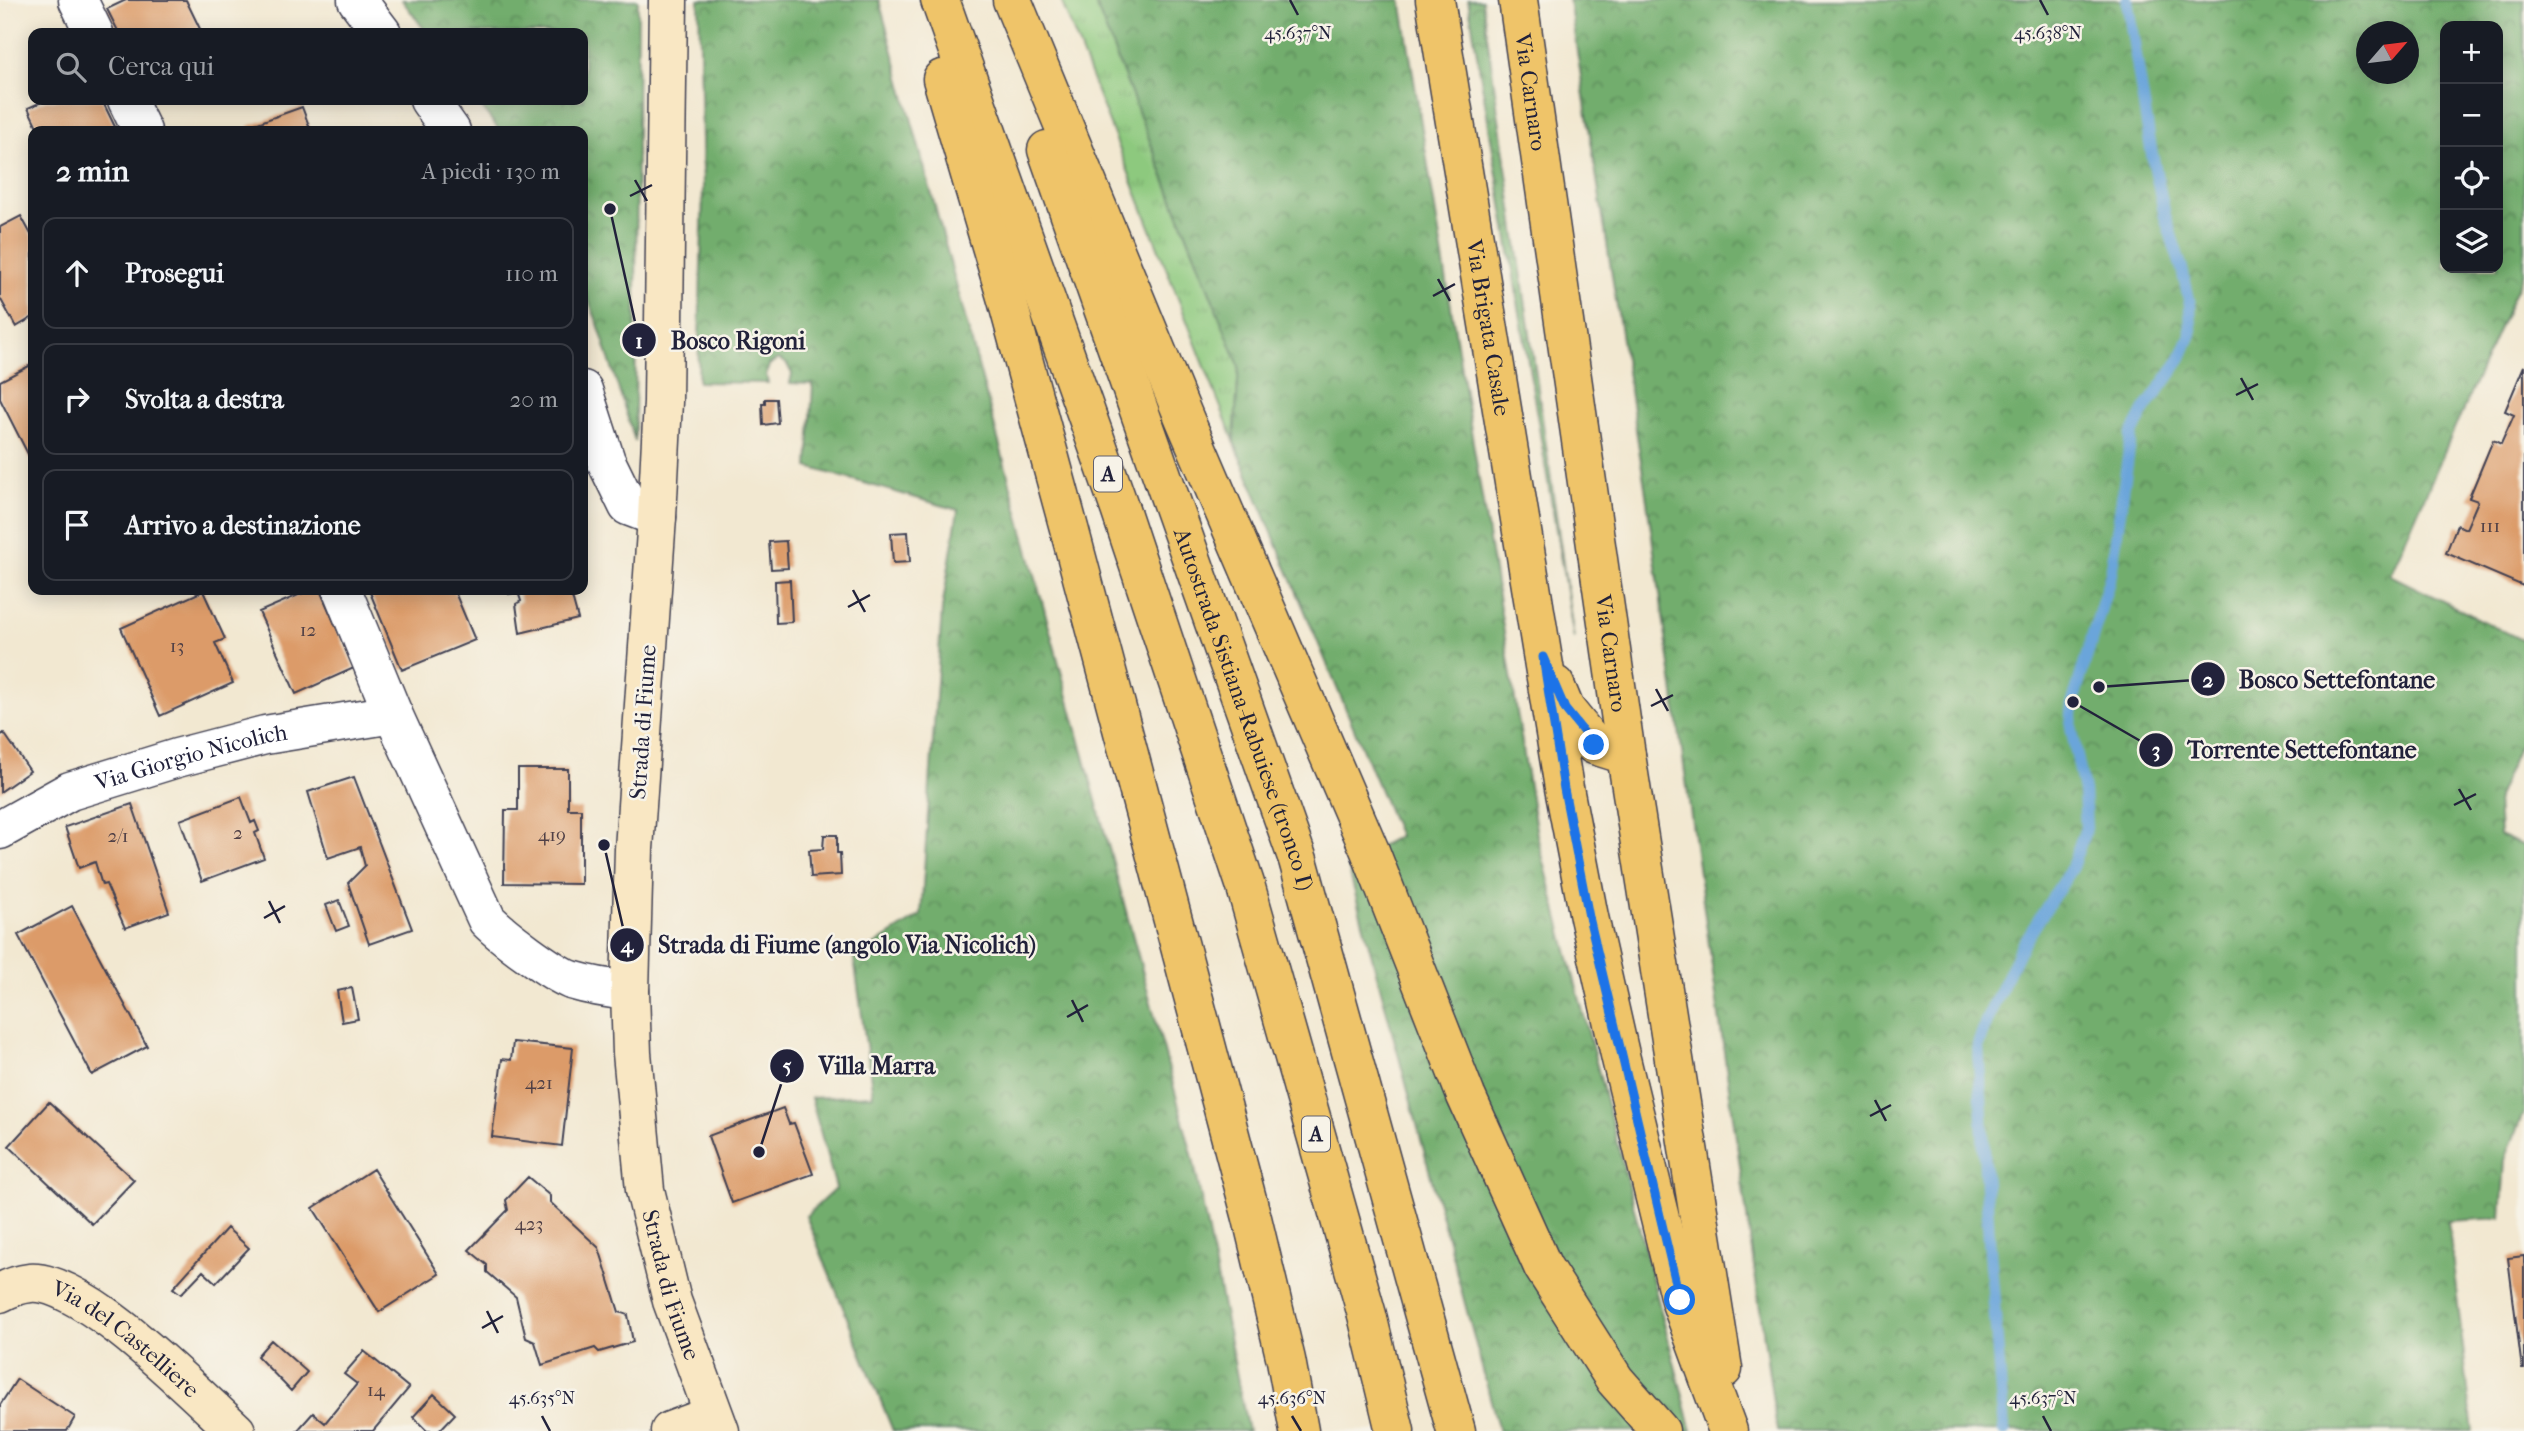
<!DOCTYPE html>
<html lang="it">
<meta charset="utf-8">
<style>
:root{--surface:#171b24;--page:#242831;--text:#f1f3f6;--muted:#9ea1a6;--line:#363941}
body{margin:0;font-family:"IM FELL French Canon",serif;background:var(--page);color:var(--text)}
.controls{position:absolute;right:21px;top:21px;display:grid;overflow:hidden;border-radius:14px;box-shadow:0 4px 18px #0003}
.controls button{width:63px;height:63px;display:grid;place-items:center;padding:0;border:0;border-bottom:2px solid var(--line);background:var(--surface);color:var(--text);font:35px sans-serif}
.compass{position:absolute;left:2356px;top:21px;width:63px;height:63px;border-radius:50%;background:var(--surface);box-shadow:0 4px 18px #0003;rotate:62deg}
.stop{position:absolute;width:21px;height:21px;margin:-16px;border:5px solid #1a73e8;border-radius:50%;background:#fff}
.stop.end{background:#1a73e8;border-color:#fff;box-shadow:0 2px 7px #0008}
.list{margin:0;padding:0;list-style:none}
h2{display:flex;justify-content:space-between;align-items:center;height:91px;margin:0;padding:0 28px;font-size:30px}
h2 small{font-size:23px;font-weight:400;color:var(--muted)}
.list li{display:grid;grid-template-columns:46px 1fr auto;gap:21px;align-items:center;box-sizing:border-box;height:112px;margin:0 14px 14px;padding:0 14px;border:2px solid var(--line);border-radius:14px}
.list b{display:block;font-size:26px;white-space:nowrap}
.list em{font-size:23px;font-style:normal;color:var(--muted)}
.icon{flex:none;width:38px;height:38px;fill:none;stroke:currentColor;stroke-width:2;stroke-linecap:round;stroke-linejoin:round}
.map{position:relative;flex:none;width:2524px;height:1431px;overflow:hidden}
.search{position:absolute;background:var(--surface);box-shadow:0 4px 18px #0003;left:28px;top:28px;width:560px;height:77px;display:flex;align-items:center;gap:18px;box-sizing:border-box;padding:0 24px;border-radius:14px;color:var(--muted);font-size:26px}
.panel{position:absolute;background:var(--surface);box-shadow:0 4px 18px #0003;left:28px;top:126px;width:560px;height:469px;border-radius:14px}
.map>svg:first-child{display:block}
.grass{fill:url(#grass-tufts);stroke:#58765c;stroke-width:2}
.forest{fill:url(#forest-crowns);stroke:#4a6854;stroke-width:2;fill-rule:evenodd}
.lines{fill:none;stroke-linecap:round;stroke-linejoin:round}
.stream{stroke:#6aa5da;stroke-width:12}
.building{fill:#dc9b69}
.street-casing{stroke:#414052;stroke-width:41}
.secondary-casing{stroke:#414052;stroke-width:41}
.primary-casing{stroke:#414052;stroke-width:41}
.highway-casing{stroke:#414052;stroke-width:41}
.street{stroke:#fff;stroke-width:38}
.secondary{stroke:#f9e7c3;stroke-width:38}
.primary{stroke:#efc469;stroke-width:38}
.highway{stroke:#efc469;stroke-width:38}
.route{stroke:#1a73e8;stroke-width:9}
.ticks{fill:none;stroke:#22223b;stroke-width:2.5}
.labels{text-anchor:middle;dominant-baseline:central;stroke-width:5;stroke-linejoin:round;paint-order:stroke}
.number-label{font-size:19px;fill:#504046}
.shield{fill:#f7f3e8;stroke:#62616f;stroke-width:2}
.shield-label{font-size:21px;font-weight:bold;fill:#22223b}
.street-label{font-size:23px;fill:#22223b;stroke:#f7f3e8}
.ticks-label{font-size:18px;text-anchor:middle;fill:#22223b;stroke:#f7f3e8;stroke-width:5;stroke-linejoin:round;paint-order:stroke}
.leader{fill:none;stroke:#22223b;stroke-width:2.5}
.callout-dot{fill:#22223b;stroke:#f7f3e8;stroke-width:2.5}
.mark-label{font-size:21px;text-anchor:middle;font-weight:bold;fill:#fff}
.callout-label{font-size:24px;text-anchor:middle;font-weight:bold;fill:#22223b;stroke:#f7f3e8;stroke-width:5;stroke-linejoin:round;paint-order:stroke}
</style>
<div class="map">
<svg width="2524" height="1431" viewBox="0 0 2524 1431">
<defs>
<pattern id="grass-tufts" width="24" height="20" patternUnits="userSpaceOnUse" patternTransform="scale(1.75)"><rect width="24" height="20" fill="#8dc97e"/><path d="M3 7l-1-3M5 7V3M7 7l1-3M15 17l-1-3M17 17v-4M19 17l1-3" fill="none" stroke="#79ac6e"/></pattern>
<pattern id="forest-crowns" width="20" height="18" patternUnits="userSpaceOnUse" patternTransform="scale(1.75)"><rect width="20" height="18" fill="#72ad6d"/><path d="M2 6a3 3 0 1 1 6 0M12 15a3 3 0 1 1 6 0" fill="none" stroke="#5d8c5b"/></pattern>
</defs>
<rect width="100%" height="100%" fill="#f7f3e8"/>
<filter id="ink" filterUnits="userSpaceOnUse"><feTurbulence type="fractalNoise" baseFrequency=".0143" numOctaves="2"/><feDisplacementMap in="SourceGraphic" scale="14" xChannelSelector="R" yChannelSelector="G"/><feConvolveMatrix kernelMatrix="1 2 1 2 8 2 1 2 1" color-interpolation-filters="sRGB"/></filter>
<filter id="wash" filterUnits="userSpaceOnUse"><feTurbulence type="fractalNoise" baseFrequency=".00686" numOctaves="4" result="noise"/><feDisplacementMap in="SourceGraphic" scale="28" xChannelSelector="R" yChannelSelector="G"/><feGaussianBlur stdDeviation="1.57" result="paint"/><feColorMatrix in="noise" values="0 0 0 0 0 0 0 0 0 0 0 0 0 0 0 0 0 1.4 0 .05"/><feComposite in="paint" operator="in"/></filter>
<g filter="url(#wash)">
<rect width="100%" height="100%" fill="#f2e8d1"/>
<path class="grass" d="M1061,0H1094L1239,366L1234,441Z"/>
<path class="forest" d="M402,0H638L635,441L598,324L583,286V131H500L476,100H583V33H427Z
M699,0H879L1193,1158L1248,1431H893L806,1216L836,1188L811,1098L873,1095L854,958L921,915L942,609L958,510L808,467L813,384L790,383L792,374L787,364L778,359L769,365L766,375L768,383L698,382L703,188Z
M1094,0H1401L1537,835L1692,1431H1499L1347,863L1399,836L1234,442L1239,366Z
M1468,0H1482L1574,639Z
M1569,0H2524V271L2390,575L2524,641V734L2497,797L2499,835L2524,846V1111L2505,1160L2501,1218L2448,1221L2473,1431H1777L1645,487ZM2498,26V268H2445V26ZM2366,32H2408V74H2366Z"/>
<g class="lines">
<path class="stream" d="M2004,1431L1989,1238L1978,1045L1987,1019L2019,951L2072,867L2086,828L2084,791L2071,726L2073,702L2111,574L2131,436L2144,411L2180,360L2191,334L2190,304L2182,269L2165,216L2151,149L2127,0"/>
</g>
<g id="blocks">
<path class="building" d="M126,0H186L202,33H119L107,9Z
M46,100H102L117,131H39L28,108Z
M302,107L311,131H251L249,126Z
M21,216L33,238V317L16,327L0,298V227Z
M33,364V459L31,460L0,399V381Z
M2524,366V583L2523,586L2446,553L2457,525L2466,529L2478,501L2469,498L2493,440L2501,444L2514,415L2505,411Z
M765,399H776L778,423L763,425L762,403H765Z
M908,532L910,562L893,563L891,533Z
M786,541L788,568L771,569L769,542Z
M790,580L792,622L776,623L775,581Z
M310,590H320L354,668L296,694L259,612Z
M369,590H454L475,640L402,670Z
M507,590H570L578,619L520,633L516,604L521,601L518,592L509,594Z
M203,591L225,639L215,643L233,683L160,716L121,628Z
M4,733L30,771L0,792V736Z
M518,769H568V809H581V884L504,883L505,810H518Z
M354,777L412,929L369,944L348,883L365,866L360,847L328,858L308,792Z
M241,797L251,823L255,821L259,831L255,833L264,858L202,881L180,820Z
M132,804L169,912L125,928L106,884L102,885L95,862L79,868L65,827Z
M824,835H837V853H840L841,875L811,877L809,850L823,849Z
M339,900L349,926L336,931L326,905Z
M72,906L147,1046L92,1075L18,935Z
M352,988L358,1019L342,1022L337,991Z
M513,1042L573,1048L562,1146L492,1137L502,1059L511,1060Z
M49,1102L134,1180L92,1224L9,1146Z
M783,1108L789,1124L794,1123L813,1174L732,1203L708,1136Z
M373,1169L439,1274L379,1312L313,1208Z
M528,1177L550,1196V1202L599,1248L619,1312L628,1315L633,1342L599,1352L595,1348L542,1365L535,1342L526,1338L516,1297L487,1272V1265L469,1250L508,1210L506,1200Z
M227,1228L249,1248L216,1283L203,1271L181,1294L173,1288Z
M2524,1256V1369H2522L2508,1258Z
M271,1340L307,1372L291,1391L257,1356Z
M364,1351L409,1388L373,1431H297L313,1413L325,1423L357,1384L344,1374Z
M17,1379L75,1417L67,1431H0V1405Z
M434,1394L455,1414L439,1431H427L413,1417Z"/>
</g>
</g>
<g filter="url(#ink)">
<use href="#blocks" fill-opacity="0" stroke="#414052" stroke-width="2"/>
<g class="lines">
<g class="street-casing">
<g id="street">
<path d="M78,0L94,33"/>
<path d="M357,0L382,33"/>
<path d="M127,100L142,131"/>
<path d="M429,100L451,131"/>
<path d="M583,390L606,461L628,506L657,517"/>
<path d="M342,590L393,714L487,920C503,936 551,972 571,980C591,986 610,989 630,991"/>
<path id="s1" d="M0,830L70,791L177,758L265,735L393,714"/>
</g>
</g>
<g class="secondary-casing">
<g id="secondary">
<path id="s2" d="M668,0L663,402L657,517L634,849L630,991L632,1053L645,1190L672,1301L720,1431"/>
<path id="s3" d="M0,1293C9,1288 20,1284 30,1283C83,1278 196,1395 236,1431"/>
<path d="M670,1431L713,1415"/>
</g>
</g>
<g class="primary-casing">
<g id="primary">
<path id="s4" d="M1435,0L1564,788L1589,917L1621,1059L1680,1300L1728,1431"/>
<path id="s5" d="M1518,0L1626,755L1723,1369"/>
<path d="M1555,685L1565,709L1594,745L1626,755"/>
</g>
</g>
<g class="highway-casing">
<g id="highway">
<path d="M940,0L1120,509L1245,884L1367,1315L1395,1431"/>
<path d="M1012,0L1185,420L1370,851L1466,1096L1543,1267L1615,1380L1660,1431"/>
<path d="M942,79L1007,300L1070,532L1252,1218L1286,1360L1299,1431"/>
<path id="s6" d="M1047,150L1298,860L1456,1431"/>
</g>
</g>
<use href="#street" class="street"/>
<use href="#secondary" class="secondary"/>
<use href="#primary" class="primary"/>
<use href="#highway" class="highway"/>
</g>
</g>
<g class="lines" filter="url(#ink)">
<path class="route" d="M1594,745L1565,709L1543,657L1564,789L1589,917L1680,1300"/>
</g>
<path class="ticks" d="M1290,0L1298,15M2040,0L2048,15M635,180L647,201M630,196L652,185M1438,279L1450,301M1433,296L1455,284M2241,378L2253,400M2236,395L2258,384M853,590L865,612M848,607L870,595M1656,689L1668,711M1651,706L1673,695M2459,789L2471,810M2454,805L2476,794M269,901L280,923M264,918L285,906M1072,1000L1083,1022M1067,1017L1088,1005M1875,1100L1886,1121M1870,1116L1891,1105M487,1311L498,1333M482,1328L503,1316M542,1416L550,1431M1292,1416L1301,1431M2043,1416L2051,1431"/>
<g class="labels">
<g class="number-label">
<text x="2490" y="526">111</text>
<text x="308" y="630">12</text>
<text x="177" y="646">13</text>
<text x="238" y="833">2</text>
<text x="552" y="835">419</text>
<text x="118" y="836">2/1</text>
<text x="539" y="1083">421</text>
<text x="529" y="1224">423</text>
<text x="376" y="1390">14</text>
</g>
<g class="shield">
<rect x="1094" y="456.5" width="28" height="35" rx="5"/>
<rect x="1302" y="1116.5" width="28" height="35" rx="5"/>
</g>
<g class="shield-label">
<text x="1108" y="474">A</text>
<text x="1316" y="1134">A</text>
</g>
<g class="street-label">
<text stroke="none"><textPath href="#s5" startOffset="93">Via Carnaro</textPath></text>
<text stroke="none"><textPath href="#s4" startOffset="332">Via Brigata Casale</textPath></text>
<text stroke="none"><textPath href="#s5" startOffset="660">Via Carnaro</textPath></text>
<text stroke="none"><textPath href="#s6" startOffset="593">Autostrada Sistiana-Rabuiese (tronco I)</textPath></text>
<text transform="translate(643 722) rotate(-86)">Strada di Fiume</text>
<text stroke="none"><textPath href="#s1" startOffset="206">Via Giorgio Nicolich</textPath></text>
<text stroke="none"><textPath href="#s2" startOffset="1290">Strada di Fiume</textPath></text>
<text stroke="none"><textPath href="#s3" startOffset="145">Via del Castelliere</textPath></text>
</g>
</g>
<g class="ticks-label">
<text x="1298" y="39">45.637°N</text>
<text x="2048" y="39">45.638°N</text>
<text x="542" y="1404">45.635°N</text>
<text x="1292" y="1404">45.636°N</text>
<text x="2043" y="1404">45.637°N</text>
</g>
<path class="leader" d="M610 209L639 340M2099 687L2208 679M2073 702L2156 750M604 845L627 945M759 1152L787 1066"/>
<g class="callout-dot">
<circle cx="610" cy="209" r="7"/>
<circle cx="2099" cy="687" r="7"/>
<circle cx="2073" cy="702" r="7"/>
<circle cx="604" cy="845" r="7"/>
<circle cx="759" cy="1152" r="7"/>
<circle cx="639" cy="340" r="18"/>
<circle cx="2208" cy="679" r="18"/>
<circle cx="2156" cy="750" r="18"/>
<circle cx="627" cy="945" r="18"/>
<circle cx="787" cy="1066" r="18"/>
</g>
<g class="mark-label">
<text x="639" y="348">1</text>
<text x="2208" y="687">2</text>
<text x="2156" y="757">3</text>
<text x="627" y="952">4</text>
<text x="787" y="1073">5</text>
</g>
<g class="callout-label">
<text x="738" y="349">Bosco Rigoni</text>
<text x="2337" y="688">Bosco Settefontane</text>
<text x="2302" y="758">Torrente Settefontane</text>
<text x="847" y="953">Strada di Fiume (angolo Via Nicolich)</text>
<text x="877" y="1074">Villa Marra</text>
</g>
</svg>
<div class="controls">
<button>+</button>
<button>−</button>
<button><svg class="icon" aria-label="locate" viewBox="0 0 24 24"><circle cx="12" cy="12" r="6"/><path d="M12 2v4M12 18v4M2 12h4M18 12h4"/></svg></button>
<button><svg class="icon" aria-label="layers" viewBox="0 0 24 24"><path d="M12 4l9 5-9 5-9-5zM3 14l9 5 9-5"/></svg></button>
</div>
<svg class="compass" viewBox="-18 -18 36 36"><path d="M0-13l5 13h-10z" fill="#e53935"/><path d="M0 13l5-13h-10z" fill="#9ea1a6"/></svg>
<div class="stop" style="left:1680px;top:1300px"></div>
<div class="stop end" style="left:1594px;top:745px"></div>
<div class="search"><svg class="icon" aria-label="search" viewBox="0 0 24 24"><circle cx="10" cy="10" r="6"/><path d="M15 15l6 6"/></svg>Cerca qui</div>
<section class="panel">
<h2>2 min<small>A piedi · 130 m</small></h2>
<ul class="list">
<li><svg class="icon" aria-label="ahead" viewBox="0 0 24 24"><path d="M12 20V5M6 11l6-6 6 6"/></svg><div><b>Prosegui</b></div><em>110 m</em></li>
<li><svg class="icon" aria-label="right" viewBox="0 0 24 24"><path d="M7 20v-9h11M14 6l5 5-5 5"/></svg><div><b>Svolta a destra</b></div><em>20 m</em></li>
<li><svg class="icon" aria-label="arrive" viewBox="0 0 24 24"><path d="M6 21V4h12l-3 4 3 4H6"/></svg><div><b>Arrivo a destinazione</b></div></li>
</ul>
</section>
</div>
